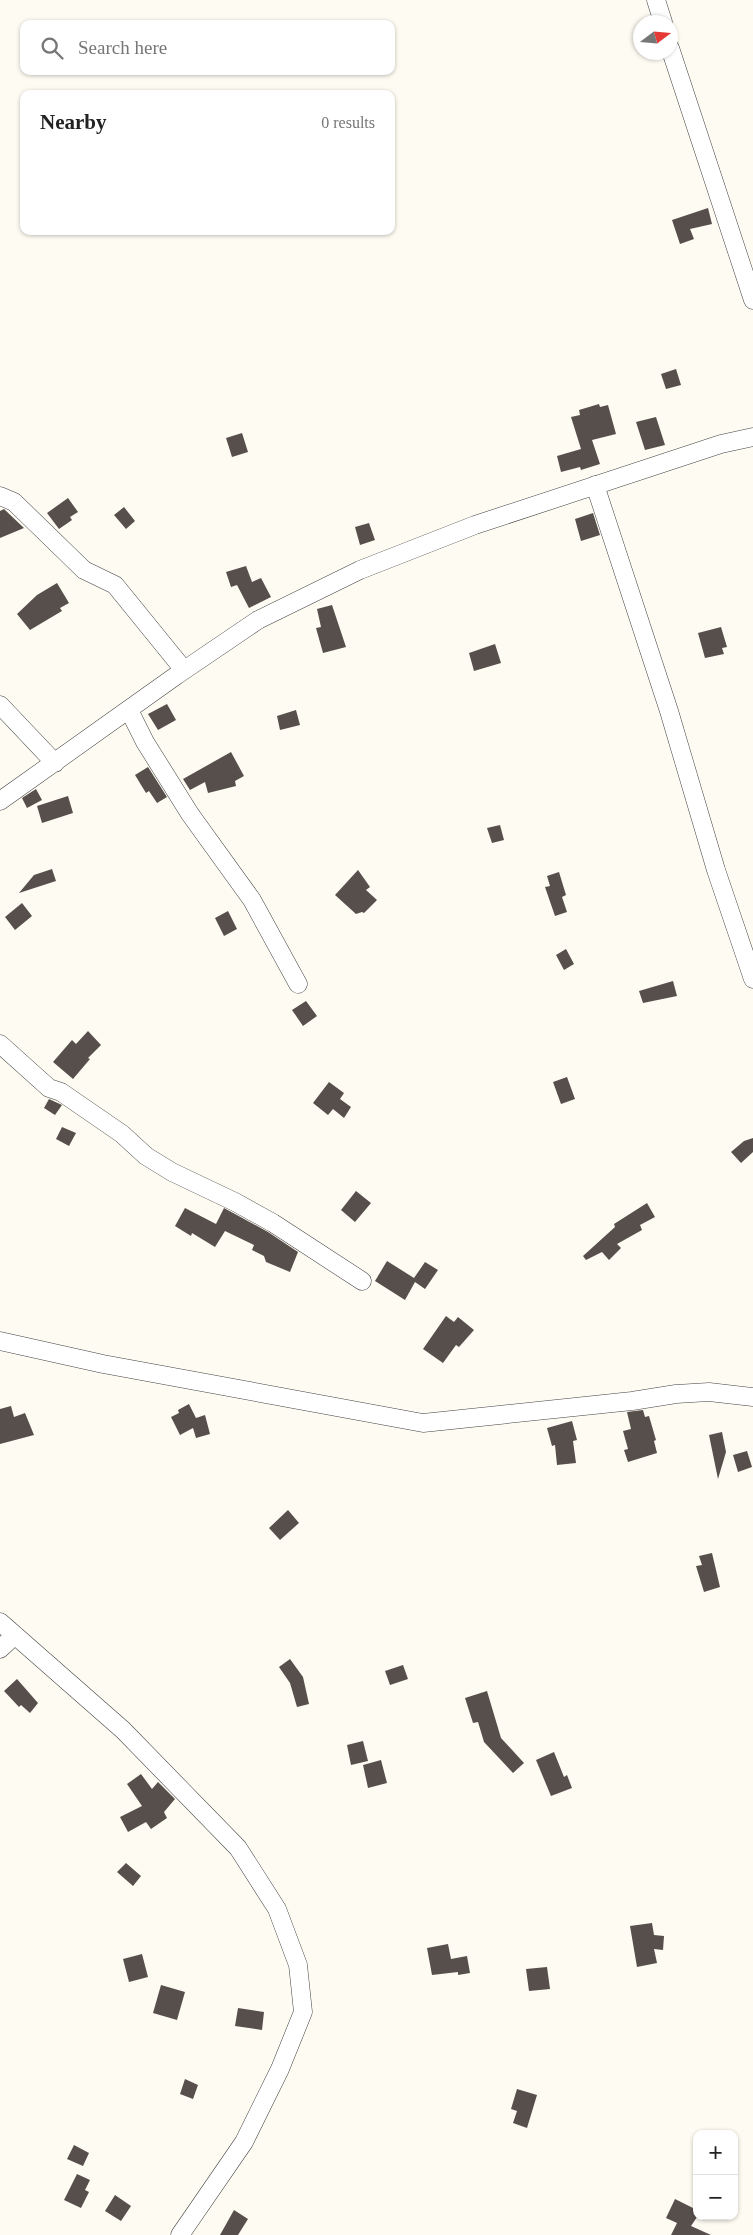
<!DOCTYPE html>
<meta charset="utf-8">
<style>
:root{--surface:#fff;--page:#f2f2f2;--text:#222;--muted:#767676;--line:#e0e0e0}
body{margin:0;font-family:Georgia,serif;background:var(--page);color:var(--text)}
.controls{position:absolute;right:15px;bottom:15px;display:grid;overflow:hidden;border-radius:10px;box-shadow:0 1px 4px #0004}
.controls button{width:45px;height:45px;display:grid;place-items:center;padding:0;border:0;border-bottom:1px solid var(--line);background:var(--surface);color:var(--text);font:25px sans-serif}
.compass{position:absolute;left:633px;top:15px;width:45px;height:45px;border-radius:50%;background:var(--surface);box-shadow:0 1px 4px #0004;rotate:74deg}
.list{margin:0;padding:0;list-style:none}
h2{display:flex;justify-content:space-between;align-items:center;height:65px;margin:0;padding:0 20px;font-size:21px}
h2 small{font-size:16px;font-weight:400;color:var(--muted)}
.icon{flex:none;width:28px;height:28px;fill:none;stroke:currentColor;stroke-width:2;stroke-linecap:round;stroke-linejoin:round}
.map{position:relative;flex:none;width:753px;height:2235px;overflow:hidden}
.search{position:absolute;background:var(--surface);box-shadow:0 1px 4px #0004;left:20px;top:20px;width:375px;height:55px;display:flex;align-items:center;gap:12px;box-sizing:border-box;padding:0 18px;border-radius:10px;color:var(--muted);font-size:19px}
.panel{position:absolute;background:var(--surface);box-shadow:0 1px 4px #0004;left:20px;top:90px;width:375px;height:145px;border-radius:10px}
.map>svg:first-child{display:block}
.building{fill:#574f4c}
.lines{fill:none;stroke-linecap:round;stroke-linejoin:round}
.minor-casing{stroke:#424242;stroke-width:19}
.minor{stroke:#fff;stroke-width:18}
</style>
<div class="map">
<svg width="753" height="2235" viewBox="0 0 753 2235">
<rect width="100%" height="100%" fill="#fefbf2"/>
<path class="building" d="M708,208L712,224L690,229L694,239L680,244L672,220Z
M676,369L681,385L666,389L661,374Z
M599,404L600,407L608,405L616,434L592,440L600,464L581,470L580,467L561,472L557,456L581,449L571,417L580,415L579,410Z
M656,417L665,445L645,450L636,422Z
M242,433L248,452L232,457L226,438Z
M68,498L78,512L70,517L72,520L59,529L47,513Z
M124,507L135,521L126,529L114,515Z
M4,509L24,528L0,538V511Z
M593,513L600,535L581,541L575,519Z
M369,523L375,540L360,545L355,527Z
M246,566L252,582L261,578L271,597L249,608L237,585L231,587L226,572Z
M57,583L69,603L60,608L62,611L30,630L17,614L37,595Z
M332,605L346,647L323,653L316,628L321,627L317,609Z
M721,627L727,647L722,648L724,654L705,658L698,633Z
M495,644L501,663L474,671L469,653Z
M167,704L176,720L158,730L148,714Z
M296,710L300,725L280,730L277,716Z
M231,752L244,776L235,781L236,786L208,793L205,782L190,790L183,779Z
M148,767L167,797L157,803L149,791L146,793L135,775Z
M36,789L42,800L27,808L22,798Z
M68,796L73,813L42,823L37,806Z
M500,825L504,840L492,843L487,828Z
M52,869L56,881L19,893L34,875Z
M358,870L370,887L366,890L377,900L364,913L362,912L356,914L335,895Z
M559,872L566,895L562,897L567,912L555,916L545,887L550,886L547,876Z
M22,903L32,916L15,930L5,917Z
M228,911L237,929L224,936L215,918Z
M566,949L574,964L564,970L556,955Z
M673,981L677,996L643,1003L639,991Z
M306,1001L317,1016L303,1026L292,1010Z
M88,1031L101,1045L88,1058L90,1059L73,1079L53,1062L72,1040L76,1044Z
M567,1077L575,1099L561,1104L553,1082Z
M329,1082L344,1093L340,1099L351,1107L344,1118L333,1109L328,1115L313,1103Z
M49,1099L62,1105L55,1115L44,1108Z
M62,1127L76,1133L69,1146L56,1139Z
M753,1138V1152L741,1163L731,1152L744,1141Z
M356,1191L371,1203L355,1222L341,1210Z
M647,1203L655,1217L640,1225L642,1230L617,1244L621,1248L609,1260L602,1252L586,1260L583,1256L615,1227L614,1224Z
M185,1208L216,1224L224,1208L268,1232L298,1252L290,1272L266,1262L264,1256L252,1250L254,1245L225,1231L215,1247L192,1233L191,1236L175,1226Z
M387,1261L414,1278L425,1262L438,1270L425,1289L415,1282L405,1300L375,1281Z
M446,1316L454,1322L458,1317L474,1330L459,1347L456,1345L443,1363L423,1349Z
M189,1404L196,1418L205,1415L210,1434L196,1438L193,1428L180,1435L171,1417L179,1413L178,1410Z
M11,1406L14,1417L25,1413L34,1435L0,1444V1409Z
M643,1410L645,1417L649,1416L656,1440L654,1441L657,1453L628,1462L624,1450L628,1449L623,1431L631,1429L627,1412Z
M572,1421L577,1440L573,1441L576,1463L557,1465L555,1445L552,1446L547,1428Z
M722,1432L726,1452L718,1479L709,1435Z
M747,1451L752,1467L738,1472L733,1455Z
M288,1510L299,1523L280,1540L269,1528Z
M712,1553L720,1587L704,1592L696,1566L702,1565L699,1556Z
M290,1659L303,1677L309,1704L297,1707L290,1683L279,1667Z
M403,1665L408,1679L390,1685L385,1671Z
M17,1679L38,1703L30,1713L21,1705L19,1707L4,1691Z
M487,1691L501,1738L524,1763L513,1773L484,1742L478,1722L473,1723L465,1698Z
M363,1741L368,1761L351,1765L347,1745Z
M554,1752L564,1777L567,1775L572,1788L551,1796L536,1760Z
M381,1760L387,1783L368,1788L363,1765Z
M141,1774L152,1789L158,1782L175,1799L164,1812L167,1818L151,1829L146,1822L128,1832L120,1817L142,1806L127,1784Z
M126,1863L141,1876L133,1886L117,1872Z
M652,1923L654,1935L664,1936L663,1950L654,1949L657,1963L637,1967L630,1926Z
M448,1944L451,1959L467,1956L470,1973L458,1975V1972L432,1975L427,1948Z
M142,1954L148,1977L129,1982L123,1959Z
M547,1967L550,1989L529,1991L526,1969Z
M161,1985L185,1992L177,2020L153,2013Z
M238,2008L264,2012L262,2030L235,2026Z
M185,2079L198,2085L193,2099L180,2094Z
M517,2089L537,2095L527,2128L513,2123L517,2111L511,2109Z
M74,2145L89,2153L83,2166L67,2159Z
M77,2174L90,2180L85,2190L89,2192L81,2208L64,2200Z
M115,2195L131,2206L121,2221L105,2211Z
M675,2199L697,2210V2217L691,2226L711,2235H671L677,2223L666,2218Z
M234,2210L248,2219L238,2235H220Z"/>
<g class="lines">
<g class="minor-casing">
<path id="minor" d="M656,0L663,22
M670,48L753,300
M595,485L669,711L716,870L753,979
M0,496L14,502L84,570L115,585L184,670
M0,705L55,763
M129,710L145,742L190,814L252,900L298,984
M0,801L177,675L258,620L360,570L475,525L721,444L753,437
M0,1044L49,1088L61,1092L122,1134L146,1156L172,1172L235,1202L273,1223L362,1281
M0,1341L103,1364L423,1423L632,1401L676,1394L709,1392L753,1397
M0,1622L123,1730L238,1848L277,1909L298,1965L303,2012L280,2069L244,2142L180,2235
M0,1649L15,1635"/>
</g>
<use href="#minor" class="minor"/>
</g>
</svg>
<div class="controls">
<button>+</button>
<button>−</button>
</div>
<svg class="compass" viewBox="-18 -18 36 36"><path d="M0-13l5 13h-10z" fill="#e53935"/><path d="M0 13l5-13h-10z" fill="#767676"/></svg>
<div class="search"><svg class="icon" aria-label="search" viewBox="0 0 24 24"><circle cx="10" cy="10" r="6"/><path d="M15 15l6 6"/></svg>Search here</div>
<section class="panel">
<h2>Nearby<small>0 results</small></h2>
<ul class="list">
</ul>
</section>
</div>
